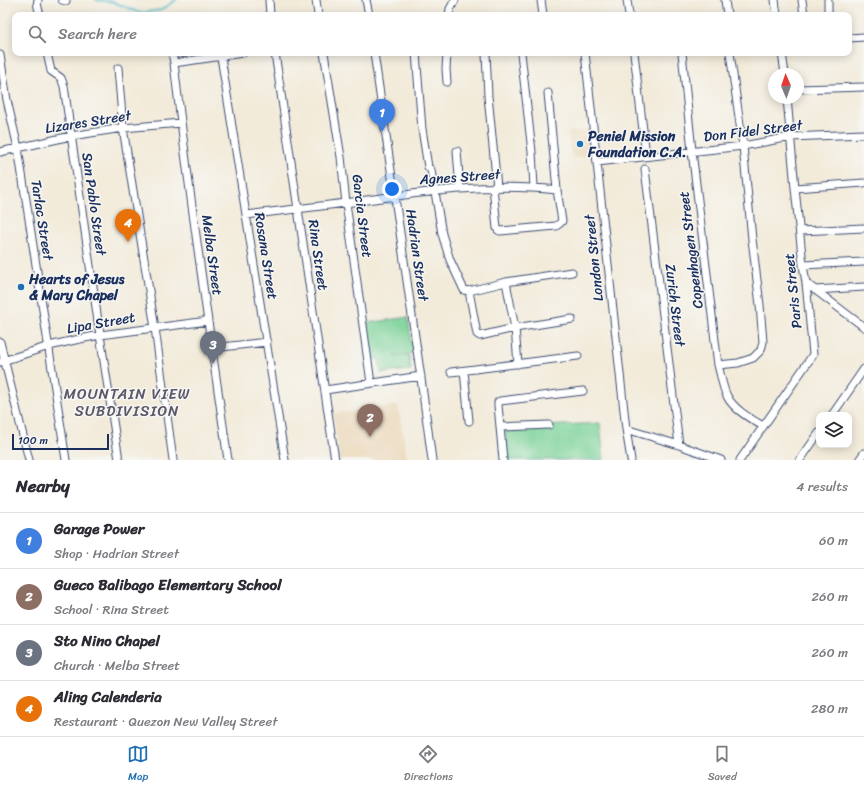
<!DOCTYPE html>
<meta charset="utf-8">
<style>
:root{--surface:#fff;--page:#f2f2f3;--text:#2b2b33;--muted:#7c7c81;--line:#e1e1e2;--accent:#1f6fb2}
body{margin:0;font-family:Sriracha,sans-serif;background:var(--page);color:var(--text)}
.controls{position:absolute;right:12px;bottom:12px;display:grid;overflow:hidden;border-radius:8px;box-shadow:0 2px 10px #0003}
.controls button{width:36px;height:36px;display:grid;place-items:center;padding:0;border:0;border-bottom:1px solid var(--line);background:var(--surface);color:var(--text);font:20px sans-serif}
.compass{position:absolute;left:768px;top:68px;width:36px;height:36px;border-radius:50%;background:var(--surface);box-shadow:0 2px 10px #0003;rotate:358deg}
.scale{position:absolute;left:12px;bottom:10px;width:97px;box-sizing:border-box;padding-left:4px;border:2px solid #1b2f5e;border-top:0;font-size:11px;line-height:14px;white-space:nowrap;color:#1b2f5e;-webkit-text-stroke:3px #f6f6f2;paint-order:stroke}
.you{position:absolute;left:392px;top:189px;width:14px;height:14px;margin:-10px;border:3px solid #fff;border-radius:50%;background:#1a73e8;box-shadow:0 0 0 6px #1a73e833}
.badge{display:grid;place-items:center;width:26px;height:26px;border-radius:50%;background:var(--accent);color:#fff;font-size:13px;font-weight:700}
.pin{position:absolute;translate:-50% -33px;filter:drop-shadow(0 1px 2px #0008)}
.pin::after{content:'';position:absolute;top:21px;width:14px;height:12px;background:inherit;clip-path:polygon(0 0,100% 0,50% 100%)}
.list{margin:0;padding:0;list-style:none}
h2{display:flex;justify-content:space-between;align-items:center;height:52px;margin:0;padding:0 16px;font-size:17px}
h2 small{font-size:13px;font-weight:400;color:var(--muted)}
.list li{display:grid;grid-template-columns:26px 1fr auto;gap:12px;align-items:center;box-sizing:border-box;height:56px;padding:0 16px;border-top:1px solid var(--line)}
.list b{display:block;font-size:15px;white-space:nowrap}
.list p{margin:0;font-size:13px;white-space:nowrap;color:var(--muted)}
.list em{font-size:13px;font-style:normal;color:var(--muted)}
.icon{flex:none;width:22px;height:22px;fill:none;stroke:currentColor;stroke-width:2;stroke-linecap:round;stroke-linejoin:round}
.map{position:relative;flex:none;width:864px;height:460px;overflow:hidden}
.search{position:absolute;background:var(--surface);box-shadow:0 2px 10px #0003;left:12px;right:12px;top:12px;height:44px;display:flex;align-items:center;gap:10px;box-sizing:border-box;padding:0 14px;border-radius:8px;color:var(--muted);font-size:15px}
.sheet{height:276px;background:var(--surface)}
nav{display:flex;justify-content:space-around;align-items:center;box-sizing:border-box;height:56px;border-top:1px solid var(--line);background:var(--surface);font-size:11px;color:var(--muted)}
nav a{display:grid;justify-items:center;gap:2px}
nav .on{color:var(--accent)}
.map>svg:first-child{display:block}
.built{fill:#ebd8ba}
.green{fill:#78d196;stroke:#4a807a}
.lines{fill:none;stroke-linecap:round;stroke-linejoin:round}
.stream{stroke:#4fbbca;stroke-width:2}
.minor-casing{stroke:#3b4b71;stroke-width:9}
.minor{stroke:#fff;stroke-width:7}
.poi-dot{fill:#1f6fb2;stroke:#f6f6f2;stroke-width:1.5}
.labels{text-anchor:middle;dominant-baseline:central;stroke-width:3;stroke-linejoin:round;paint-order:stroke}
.street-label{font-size:14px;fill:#1b2f5e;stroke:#f6f6f2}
.poi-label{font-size:14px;font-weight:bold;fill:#1b2f5e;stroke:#f6f6f2;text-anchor:start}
.neighbourhood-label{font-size:15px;letter-spacing:1px;fill:#5b566a;stroke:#f6f6f2}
</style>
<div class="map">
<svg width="864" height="460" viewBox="0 0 864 460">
<rect width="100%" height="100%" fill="#f6f6f2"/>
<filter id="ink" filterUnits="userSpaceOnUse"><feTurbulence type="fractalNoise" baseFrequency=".025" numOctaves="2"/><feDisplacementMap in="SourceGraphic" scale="8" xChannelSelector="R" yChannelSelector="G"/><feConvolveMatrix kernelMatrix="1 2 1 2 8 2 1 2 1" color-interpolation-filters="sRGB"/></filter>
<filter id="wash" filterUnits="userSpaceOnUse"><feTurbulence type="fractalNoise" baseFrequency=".012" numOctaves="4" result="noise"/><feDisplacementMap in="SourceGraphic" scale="16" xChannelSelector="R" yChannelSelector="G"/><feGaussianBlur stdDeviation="0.9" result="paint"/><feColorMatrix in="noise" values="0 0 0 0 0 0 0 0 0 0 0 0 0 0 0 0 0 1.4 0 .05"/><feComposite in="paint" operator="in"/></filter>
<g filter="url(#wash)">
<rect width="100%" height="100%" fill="#f3ebda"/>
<path class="built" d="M589,130L592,156L571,158L568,132Z
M398,405L407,460H340L333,414Z"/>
<path class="green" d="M408,317L413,353L394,356L409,355L411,370L381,373L379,359H372L367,323Z
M600,423L604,460H507L505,428Z"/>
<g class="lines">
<path class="stream" d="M96,0L113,2L140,13L161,10L176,0"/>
</g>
</g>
<g filter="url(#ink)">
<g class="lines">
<g class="minor-casing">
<path id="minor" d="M38,0C36,5 39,10 40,15
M62,0L66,1
M269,0L270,15
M316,0L318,15
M366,0L369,15
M541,0L543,15
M627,0L629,15
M725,0L727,15
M775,0L777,15
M802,0L804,15
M828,0V15
M449,15L450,9L455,0
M849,38L864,37
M47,53L51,71L61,78L64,86L100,335L119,460
M172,53L174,63C189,196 209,328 228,460
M275,53L335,460
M324,53L341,157L346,203L371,383
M374,53L420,371L432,460
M416,53L422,129L428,167L431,170L434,188L435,192L442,234L450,260L464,290L469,291L506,282L572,272
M447,53L446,69L447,82
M486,53L488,96L497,187
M521,53L532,152L534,187
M585,53L626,429L631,460
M634,53L646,156
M682,53L692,151L718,365C721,375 722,386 727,396C733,409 751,419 763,426
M782,53L785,74
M0,55L7,100L18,148L66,460
M221,57L285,460
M174,63L243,53
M118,68L123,128L155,328L173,460
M798,89L864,87
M457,151L460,189
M0,152L71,136L123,128L181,123
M597,162L743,146L790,137L864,134
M645,169L679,445
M493,187L497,228L498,230L500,231L556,226L559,224L562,221L557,190L548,93
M795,188L864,183
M246,215C279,211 312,207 346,203C416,193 485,182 557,190
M800,231L864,228
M803,265L864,262
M506,282L515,328L518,364
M806,283L864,327
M815,290L864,287
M469,291L477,334L480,336L515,328L572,319
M0,342L29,460
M212,348L267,342
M0,362L49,346L75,340L100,335L208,321
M718,365L738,363L753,358L761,350L763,342L760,305L752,239L743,146L730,53
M464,371L469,421
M451,372L578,356
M325,390L421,376
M832,415L864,369
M500,427L549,425
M626,429L679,445L721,460
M503,460L498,405V402L500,401L583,391
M740,460L810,359L813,354L806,283L803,265L795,188L787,98
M800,460L819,433
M859,460L864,453"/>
</g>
<use href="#minor" class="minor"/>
</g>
</g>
<g class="poi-dot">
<circle cx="580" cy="144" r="4"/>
<circle cx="21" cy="287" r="4"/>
</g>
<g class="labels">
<g class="street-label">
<text transform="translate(88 122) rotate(-9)">Lizares Street</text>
<text transform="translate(753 131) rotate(-7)">Don Fidel Street</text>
<text transform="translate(460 177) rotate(-4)">Agnes Street</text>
<text transform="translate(94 204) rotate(82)">San Pablo Street</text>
<text transform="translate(362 216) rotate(83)">Garcia Street</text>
<text transform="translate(42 220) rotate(81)">Tarlac Street</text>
<text transform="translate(691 250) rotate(-97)">Copenhagen Street</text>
<text transform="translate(212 255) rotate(82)">Melba Street</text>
<text transform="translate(318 255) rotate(82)">Rina Street</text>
<text transform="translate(417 255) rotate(82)">Hadrian Street</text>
<text transform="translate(266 256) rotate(81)">Rosana Street</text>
<text transform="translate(594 258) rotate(-96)">London Street</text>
<text transform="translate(793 291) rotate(-96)">Paris Street</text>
<text transform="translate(675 305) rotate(83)">Zurich Street</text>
<text transform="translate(101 323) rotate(-10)">Lipa Street</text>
</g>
<g class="poi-label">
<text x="588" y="136">Peniel Mission<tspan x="588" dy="16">Foundation C.A.</tspan></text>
<text x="29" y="279">Hearts of Jesus<tspan x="29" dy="16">&amp; Mary Chapel</tspan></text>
</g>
<g class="neighbourhood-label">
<text x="127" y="394">MOUNTAIN VIEW<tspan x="127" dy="17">SUBDIVISION</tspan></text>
</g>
</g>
</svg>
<div class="controls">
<button><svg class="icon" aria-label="layers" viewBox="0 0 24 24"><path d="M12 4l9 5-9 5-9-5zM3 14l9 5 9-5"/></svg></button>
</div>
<svg class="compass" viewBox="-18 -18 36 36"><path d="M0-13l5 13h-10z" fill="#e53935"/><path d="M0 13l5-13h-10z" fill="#7c7c81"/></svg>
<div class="scale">100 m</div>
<div class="you"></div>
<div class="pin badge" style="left:382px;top:132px;background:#3f7fe0">1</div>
<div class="pin badge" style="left:370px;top:437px;background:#8d6e63">2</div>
<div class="pin badge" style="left:213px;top:364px;background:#6b7280">3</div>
<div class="pin badge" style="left:128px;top:242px;background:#e8710a">4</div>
<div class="search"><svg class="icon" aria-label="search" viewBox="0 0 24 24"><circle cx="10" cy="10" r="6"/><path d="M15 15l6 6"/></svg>Search here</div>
</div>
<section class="sheet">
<h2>Nearby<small>4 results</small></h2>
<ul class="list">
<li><span class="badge" style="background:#3f7fe0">1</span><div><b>Garage Power</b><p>Shop · Hadrian Street</p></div><em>60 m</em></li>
<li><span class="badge" style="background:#8d6e63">2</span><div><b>Gueco Balibago Elementary School</b><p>School · Rina Street</p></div><em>260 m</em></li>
<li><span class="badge" style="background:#6b7280">3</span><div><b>Sto Nino Chapel</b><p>Church · Melba Street</p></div><em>260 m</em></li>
<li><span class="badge" style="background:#e8710a">4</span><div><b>Aling Calenderia</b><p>Restaurant · Quezon New Valley Street</p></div><em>280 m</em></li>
</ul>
</section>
<nav>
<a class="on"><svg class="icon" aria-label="map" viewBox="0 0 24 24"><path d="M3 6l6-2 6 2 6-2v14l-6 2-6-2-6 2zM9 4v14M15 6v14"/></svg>Map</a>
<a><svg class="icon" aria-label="directions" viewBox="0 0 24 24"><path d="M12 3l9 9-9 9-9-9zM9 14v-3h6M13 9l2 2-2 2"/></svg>Directions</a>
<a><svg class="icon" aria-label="saved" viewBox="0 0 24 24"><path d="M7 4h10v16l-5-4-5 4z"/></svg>Saved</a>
</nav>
